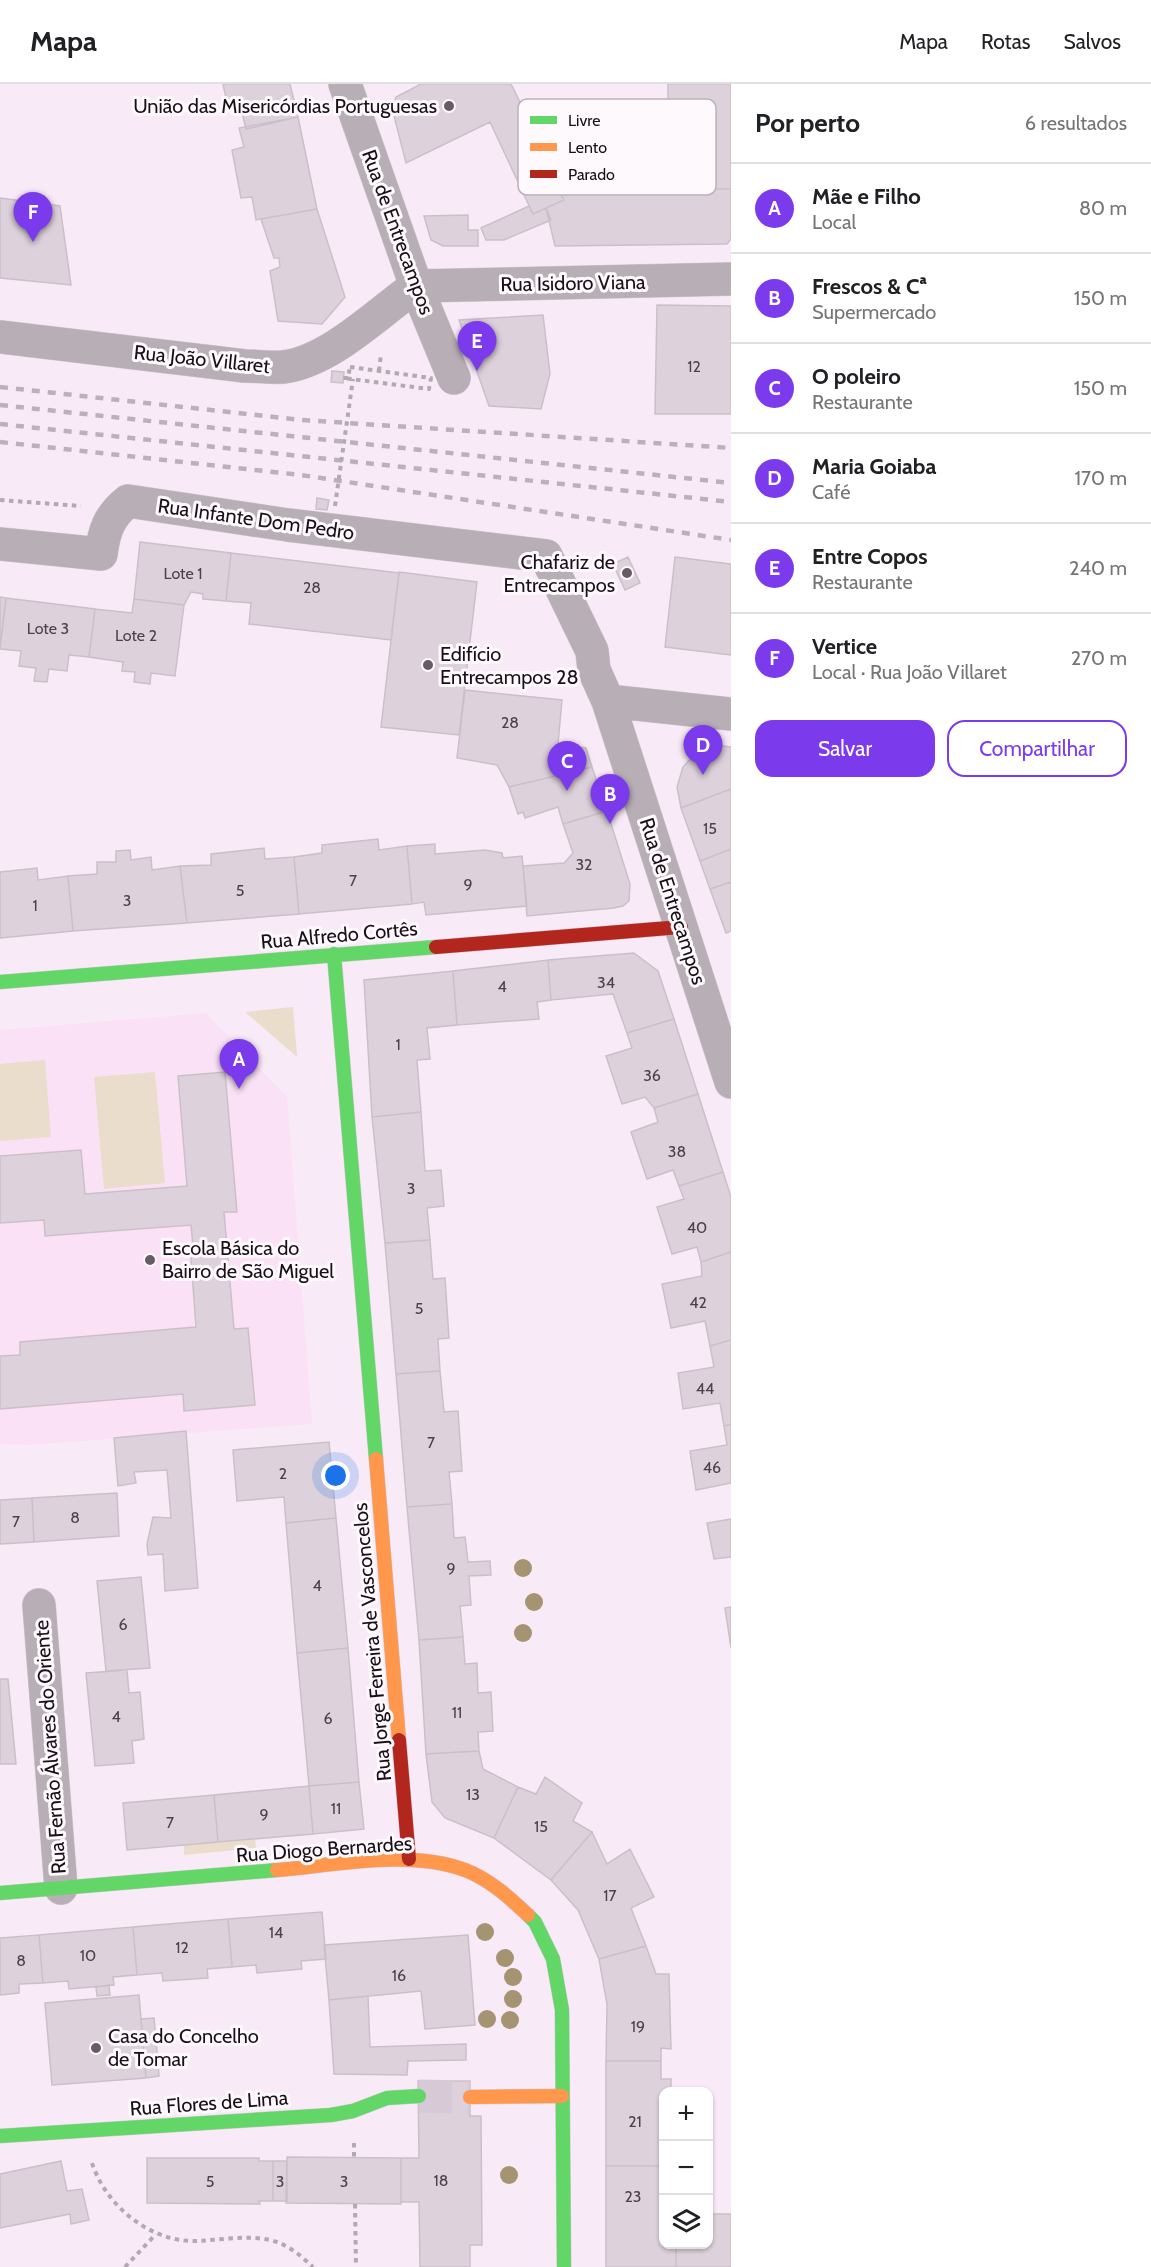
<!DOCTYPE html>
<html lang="pt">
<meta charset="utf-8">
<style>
:root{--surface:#fff;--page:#f2f2f2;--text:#202124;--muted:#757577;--line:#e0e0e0;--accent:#7c3aed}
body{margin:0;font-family:Cabin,sans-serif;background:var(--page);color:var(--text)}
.controls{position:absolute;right:18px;bottom:18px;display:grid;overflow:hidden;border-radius:12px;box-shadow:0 2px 4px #0004}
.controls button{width:54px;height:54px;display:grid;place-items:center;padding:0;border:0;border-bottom:2px solid var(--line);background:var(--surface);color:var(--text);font:30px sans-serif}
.you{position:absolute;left:336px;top:1392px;width:21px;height:21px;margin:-15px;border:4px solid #fff;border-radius:50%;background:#1a73e8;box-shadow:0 0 0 9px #1a73e833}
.badge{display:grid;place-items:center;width:39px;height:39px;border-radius:50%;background:var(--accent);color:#fff;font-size:20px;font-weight:700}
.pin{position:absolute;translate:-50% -50px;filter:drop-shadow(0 2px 3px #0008)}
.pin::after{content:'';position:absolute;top:32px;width:21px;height:18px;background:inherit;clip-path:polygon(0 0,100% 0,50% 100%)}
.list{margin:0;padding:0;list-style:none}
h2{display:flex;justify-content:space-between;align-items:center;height:78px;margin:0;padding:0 24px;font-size:26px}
h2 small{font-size:20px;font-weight:400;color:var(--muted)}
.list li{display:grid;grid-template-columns:39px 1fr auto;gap:18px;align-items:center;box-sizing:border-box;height:90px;padding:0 24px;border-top:2px solid var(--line)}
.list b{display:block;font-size:22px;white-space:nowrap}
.list p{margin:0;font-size:20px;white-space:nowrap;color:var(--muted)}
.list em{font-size:20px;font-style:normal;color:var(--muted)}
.actions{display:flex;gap:12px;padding:18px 24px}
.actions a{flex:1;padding:14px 0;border:2px solid var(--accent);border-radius:18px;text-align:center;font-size:21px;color:var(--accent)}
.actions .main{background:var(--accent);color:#fff}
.icon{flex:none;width:33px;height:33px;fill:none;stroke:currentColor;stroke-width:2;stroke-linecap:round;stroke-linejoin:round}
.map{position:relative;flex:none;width:731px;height:2183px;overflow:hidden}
header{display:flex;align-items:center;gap:36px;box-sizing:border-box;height:84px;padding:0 30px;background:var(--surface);border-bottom:2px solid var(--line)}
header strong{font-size:28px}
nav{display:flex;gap:33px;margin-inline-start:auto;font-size:21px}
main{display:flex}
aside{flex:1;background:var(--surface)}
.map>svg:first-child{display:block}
.built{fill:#fae1f6}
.green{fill:#eaddcb}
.building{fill:#ddd1db;stroke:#cbc0ca;stroke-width:1.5}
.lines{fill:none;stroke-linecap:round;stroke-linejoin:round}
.secondary-tunnel{stroke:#d7c9d5;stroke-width:33;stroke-dasharray:33 16;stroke-linecap:butt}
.street-casing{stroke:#d3c9d2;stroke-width:34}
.fast-casing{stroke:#d3c9d2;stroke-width:15}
.slow-casing{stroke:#d3c9d2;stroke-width:15}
.jam-casing{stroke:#d3c9d2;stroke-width:15}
.path{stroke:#b2aab1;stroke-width:4;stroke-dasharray:4.5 4.5;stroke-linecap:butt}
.street{stroke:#b8afb6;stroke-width:33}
.fast{stroke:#63d668;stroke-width:14}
.slow{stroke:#ff974d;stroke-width:14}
.jam{stroke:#b3261e;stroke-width:14}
.rail{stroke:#bbb1ba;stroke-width:4.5;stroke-dasharray:8 8;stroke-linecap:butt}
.path-bridge{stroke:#b2aab1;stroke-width:4;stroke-dasharray:4.5 4.5;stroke-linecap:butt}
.tree{fill:#a49472}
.poi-dot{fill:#675c65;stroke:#fef9fd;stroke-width:2}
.labels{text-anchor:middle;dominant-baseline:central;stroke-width:6;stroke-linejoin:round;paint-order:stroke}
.number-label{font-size:16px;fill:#4c424a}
.poi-label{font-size:20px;fill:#191017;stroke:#fef9fd;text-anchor:start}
.street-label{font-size:20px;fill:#191017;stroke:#fef9fd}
.key{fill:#fef9fd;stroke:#b9b3b8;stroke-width:1.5}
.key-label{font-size:16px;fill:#191017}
</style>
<header>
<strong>Mapa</strong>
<nav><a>Mapa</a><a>Rotas</a><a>Salvos</a></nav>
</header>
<main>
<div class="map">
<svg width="731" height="2183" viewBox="0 0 731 2183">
<rect width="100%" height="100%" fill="#f9eaf7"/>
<path class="built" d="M206,929L287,1013L312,1340L27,1361L0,1360V946Z"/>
<path class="green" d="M293,923L297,971V973L245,928Z
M45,976L51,1053L0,1057V980Z
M155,988L165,1099L104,1105L94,993Z
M255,1755L256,1764L184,1771V1761Z"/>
<path class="building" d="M223,0H290L298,33L246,45L240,20L228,23Z
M421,0H511L535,48L530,50L564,116L533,130L490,38L406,79L392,24L396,13Z
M668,0H731V105H681V96H668Z
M298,33L317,125L256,136L252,113L241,114L232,66L244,63L239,44Z
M576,96H681V105H731V155L727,160L555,162L546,124L564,116L557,104Z
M0,114L60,122L71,201L0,194Z
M529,122L533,130L546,124L551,136L504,156H486L481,144Z
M317,125L345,213L322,240L278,237L270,187L280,183L279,174H274L261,135Z
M468,131V146H478V162H443L431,156L424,132Z
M657,221L731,222V330H655Z
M543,231L550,290L541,325L489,322L459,236Z
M332,287L344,288L343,299L331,298Z
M317,414L329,416L327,426L316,425Z
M140,458L231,469L226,517L203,515V510L191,508L184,521L134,515Z
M231,469L399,489L391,556L249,540L251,519L226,517Z
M628,473L640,499L625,506L613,480Z
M675,473L731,480V571L665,563Z
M399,488L477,498L459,651L381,643Z
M0,513L6,514L0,563Z
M6,514L95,525L89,573L69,571L67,587L49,585L47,598L34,597L36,584L19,582L21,567L0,565Z
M134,515L184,521L175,592L151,589L150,600L134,598L135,588L122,587L123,578L89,573L95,525L132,529Z
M465,606L562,616L558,660L586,664L592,683L509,703L497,681L457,674Z
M722,662L731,663V705L681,724L677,703L683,683L698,667Z
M592,683L607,727L563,740L558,723L525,734L523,728L518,730L509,703Z
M731,705V765L700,777L681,724Z
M607,727L630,800L629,817L623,822L614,824L527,832L523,782L564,779L573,769L563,740Z
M378,755L379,766L407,762L412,820L299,830L294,773L322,769V761Z
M435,760V770L485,766L502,769L503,774L522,772L527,822L426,831L424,818L412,820L407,762Z
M264,764L265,775L294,773L299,830L187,839L180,782L211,781V770Z
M731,765V798L710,805L700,777Z
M130,766L131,776L151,773L152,786L180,782L187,839L73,847L68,792L97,790V778H116V767Z
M37,784L38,796L68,792L73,847L0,854V788Z
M731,798V847L726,849L710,805Z
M634,869L658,887L674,935L627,949L613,910L551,916L548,876Z
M548,876L551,916L537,918L539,935L457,941L453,887Z
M453,887L457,941L427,944L430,975L417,976L421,1028L372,1033L364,896Z
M674,935L698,1010L654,1024L645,1013L622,1020L606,972L632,964L627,949Z
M225,988L237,1128H224L234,1245L248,1244L255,1321L184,1327L183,1310L0,1325V1272L20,1271V1258L196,1243L190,1162H193L191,1141L45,1152L44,1136L0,1139V1072L81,1066L85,1110L187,1102L178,992Z
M698,1010L723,1088L679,1102L673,1086L647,1095L631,1048L658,1038L654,1024Z
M421,1028L425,1087L441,1086L444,1122L427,1124L430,1156L385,1159L372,1033Z
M723,1088L731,1113V1168L701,1178L697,1163L672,1170L657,1123L684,1115L679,1102Z
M430,1156L433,1195L445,1194L449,1254L438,1255L440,1287L396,1290L385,1159Z
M731,1168V1256L710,1262L705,1237L671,1244L662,1200L702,1192L701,1178Z
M731,1256V1340L724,1342L720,1319L683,1325L678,1289L714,1283L710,1262Z
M440,1287L444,1328L458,1327L462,1387L449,1388L452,1420L407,1423L396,1290Z
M731,1340V1399L696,1406L690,1367L727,1361L724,1342Z
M186,1347L198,1504L165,1507L163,1470L148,1471L147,1460L153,1433L171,1434L167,1386L134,1388L136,1399L118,1402L114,1354Z
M329,1358L336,1434L286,1439L284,1413L237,1417L233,1366Z
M117,1409L119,1452L34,1458L32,1414Z
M32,1414L34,1458L0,1460V1416Z
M452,1420L454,1454L465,1453L468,1478L490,1477L491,1491L469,1492L471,1521L460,1522L463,1553L419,1556L407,1423Z
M336,1434L348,1564L297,1569L286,1439Z
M731,1435V1473L714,1475L707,1439Z
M141,1493L150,1584L106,1587L97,1497Z
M731,1523V1564L725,1524Z
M463,1553L465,1580L477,1579L478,1609L491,1608L493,1647L478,1648L479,1667L426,1670L419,1556Z
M348,1564L359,1698L309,1702L297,1569Z
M127,1586L129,1609L140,1608L144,1655L132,1657L134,1679L95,1682L86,1589Z
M0,1595H8L16,1680H0Z
M479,1667L483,1685L518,1703L494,1754L445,1734L432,1718L426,1670Z
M545,1693L582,1719L573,1737L592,1748L551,1796L494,1754L518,1703L536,1710Z
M359,1698L364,1745L313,1750L309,1702Z
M309,1702L313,1750L218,1758L214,1711Z
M214,1711L218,1758L127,1766L123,1719Z
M592,1748L607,1780L630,1765L654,1813L631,1824L646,1862L599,1875L578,1826L551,1796Z
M322,1828L326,1875L301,1877L302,1885L257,1889L256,1881L232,1883L228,1835Z
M228,1835L232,1883L207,1885L208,1894L163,1897L162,1889L137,1891L133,1843Z
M133,1843L137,1891L113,1893L114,1901L69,1905L68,1897L43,1899L39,1851Z
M39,1851L43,1899L19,1900V1909L0,1911V1854Z
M468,1851L475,1941L425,1945L421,1907L329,1916L324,1861Z
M646,1862L656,1890H669L671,1965L661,1964V1977H606L607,1920L599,1875Z
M109,1901L110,1911L97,1912L96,1903Z
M139,1911L146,1994L52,2001L45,1919Z
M368,1912L370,1963L466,1960V1976L408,1977L407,1991L334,1990L329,1916Z
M154,1934L159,1992L146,1994L141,1935Z
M606,1977H661V1995H671V2008H664V2066H660L661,2082H606Z
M418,1997H470V2032H481L482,2161H470V2183H420L419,2118H401V2074H419Z
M287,2073L401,2074V2120L286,2119Z
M147,2074H259V2077H273V2117H259L260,2120L147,2119Z
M61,2077L67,2107L82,2105L89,2136L71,2140L70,2130L0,2144V2090Z
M273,2077H287V2117H273Z
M606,2082H661V2142H664V2160H676V2183H606Z
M708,2130H731V2183H676V2160H708Z"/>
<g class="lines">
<path class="secondary-tunnel" d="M419,2012L470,2013"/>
<g class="street-casing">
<path id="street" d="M345,0L416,202L454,294
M416,202L731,195
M0,253L245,282C257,282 271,284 283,283C329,278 378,229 416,202
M0,460L101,470C104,447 109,432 128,417L288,441L546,472L592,567L594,586L608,617L731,998
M608,617L731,630
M39,1521L61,1804"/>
</g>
<g class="fast-casing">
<path id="fast" d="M334,870L376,1375
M0,898L436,863
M0,1809L277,1786
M528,1831L535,1838L553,1875L562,1926L564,2183
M0,2052L331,2031L353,2027L387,2014L419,2012"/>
</g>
<g class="slow-casing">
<path id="slow" d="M376,1375L399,1656
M277,1786C335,1781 410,1765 465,1786C489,1795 510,1814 528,1831
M470,2013L562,2012"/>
</g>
<g class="jam-casing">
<path id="jam" d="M436,863L681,843
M399,1656L409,1775"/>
</g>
<path class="path" d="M350,283L431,294L429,305L343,294H348Z
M379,287L381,270
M0,416L81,422
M354,2059V2073
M92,2079C106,2122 150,2158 196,2157C220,2156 247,2151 270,2156C288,2160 301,2172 313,2183
M355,2120L356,2183
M125,2183L156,2150"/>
<use href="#street" class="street"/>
<use href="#fast" class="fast"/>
<use href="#slow" class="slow"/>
<use href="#jam" class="jam"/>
<path class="rail" d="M0,303L302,336L731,364
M0,321L731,399
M0,340L731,418
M0,358L301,391L731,456"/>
<path class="path-bridge" d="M335,422L353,295"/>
</g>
<g class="tree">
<circle cx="523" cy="1484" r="9"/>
<circle cx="534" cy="1518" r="9"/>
<circle cx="523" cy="1549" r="9"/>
<circle cx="485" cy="1848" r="9"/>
<circle cx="505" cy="1874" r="9"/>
<circle cx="513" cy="1893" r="9"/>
<circle cx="513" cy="1915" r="9"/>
<circle cx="487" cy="1935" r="9"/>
<circle cx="510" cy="1936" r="9"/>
<circle cx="509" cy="2091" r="9"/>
</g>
<g class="poi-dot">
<circle cx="449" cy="22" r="6"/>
<circle cx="627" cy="489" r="6"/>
<circle cx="428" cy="581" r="6"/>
<circle cx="150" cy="1176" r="6"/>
<circle cx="96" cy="1964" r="6"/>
</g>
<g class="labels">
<g class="number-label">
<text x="694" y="282">12</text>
<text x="183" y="489">Lote 1</text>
<text x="312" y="503">28</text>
<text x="48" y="544">Lote 3</text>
<text x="136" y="551">Lote 2</text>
<text x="510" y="638">28</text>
<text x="710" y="744">15</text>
<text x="584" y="780">32</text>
<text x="353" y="796">7</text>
<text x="468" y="800">9</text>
<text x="240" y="806">5</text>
<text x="127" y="816">3</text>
<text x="35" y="821">1</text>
<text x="606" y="898">34</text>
<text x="502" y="902">4</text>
<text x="398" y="960">1</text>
<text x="652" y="991">36</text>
<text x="677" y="1067">38</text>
<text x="411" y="1104">3</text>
<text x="697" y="1143">40</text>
<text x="698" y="1218">42</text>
<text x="419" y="1224">5</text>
<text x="705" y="1304">44</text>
<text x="431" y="1358">7</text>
<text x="712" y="1383">46</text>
<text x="283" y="1389">2</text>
<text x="75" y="1433">8</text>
<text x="16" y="1437">7</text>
<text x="451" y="1484">9</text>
<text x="317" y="1501">4</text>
<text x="123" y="1540">6</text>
<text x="457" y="1628">11</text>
<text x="116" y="1632">4</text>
<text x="328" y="1634">6</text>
<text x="473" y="1710">13</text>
<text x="336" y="1724">11</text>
<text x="264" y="1730">9</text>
<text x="170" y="1738">7</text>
<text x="541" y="1742">15</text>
<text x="610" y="1811">17</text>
<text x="276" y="1848">14</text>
<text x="182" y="1863">12</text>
<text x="88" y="1871">10</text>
<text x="21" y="1876">8</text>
<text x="399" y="1891">16</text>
<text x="638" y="1942">19</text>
<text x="635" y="2037">21</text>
<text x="441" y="2096">18</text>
<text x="210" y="2097">5</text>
<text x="280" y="2097">3</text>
<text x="344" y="2097">3</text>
<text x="633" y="2112">23</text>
</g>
<g class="poi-label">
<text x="437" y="22" text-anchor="end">União das Misericórdias Portuguesas</text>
<text x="615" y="478" text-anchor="end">Chafariz de<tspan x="615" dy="23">Entrecampos</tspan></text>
<text x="440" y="570">Edifício<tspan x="440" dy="23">Entrecampos 28</tspan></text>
<text x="162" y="1164">Escola Básica do<tspan x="162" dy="23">Bairro de São Miguel</tspan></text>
<text x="108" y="1952">Casa do Concelho<tspan x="108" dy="23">de Tomar</tspan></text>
</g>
<g class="street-label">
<text transform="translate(398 148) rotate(70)">Rua de Entrecampos</text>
<text transform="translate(573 199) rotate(-1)">Rua Isidoro Viana</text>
<text transform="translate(202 275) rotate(6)">Rua João Villaret</text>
<text transform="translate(256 435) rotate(8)">Rua Infante Dom Pedro</text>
<text transform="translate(673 817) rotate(72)">Rua de Entrecampos</text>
<text transform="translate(339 851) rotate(-5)">Rua Alfredo Cortês</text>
<text transform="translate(372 1558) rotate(-95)">Rua Jorge Ferreira de Vasconcelos</text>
<text transform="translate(50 1663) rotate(-94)">Rua Fernão Álvares do Oriente</text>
<text transform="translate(324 1765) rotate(-4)">Rua Diogo Bernardes</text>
<text transform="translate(209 2019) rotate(-4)">Rua Flores de Lima</text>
</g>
</g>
<rect x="518" y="15" width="198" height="96" rx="9" class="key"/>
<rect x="530" y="32" width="27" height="8" fill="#63d668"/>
<rect x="530" y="59" width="27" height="8" fill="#ff974d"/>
<rect x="530" y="86" width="27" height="8" fill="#b3261e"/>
<g class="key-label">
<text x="568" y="42">Livre</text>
<text x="568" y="69">Lento</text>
<text x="568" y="96">Parado</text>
</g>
</svg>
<div class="controls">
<button>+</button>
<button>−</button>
<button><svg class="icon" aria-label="layers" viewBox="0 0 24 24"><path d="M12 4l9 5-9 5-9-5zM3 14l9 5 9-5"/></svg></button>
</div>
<div class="you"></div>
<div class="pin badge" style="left:239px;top:1005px">A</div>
<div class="pin badge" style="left:610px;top:740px">B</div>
<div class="pin badge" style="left:567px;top:707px">C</div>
<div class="pin badge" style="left:703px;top:691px">D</div>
<div class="pin badge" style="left:477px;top:287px">E</div>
<div class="pin badge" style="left:33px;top:158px">F</div>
</div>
<aside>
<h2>Por perto<small>6 resultados</small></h2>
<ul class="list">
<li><span class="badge">A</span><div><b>Mãe e Filho</b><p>Local</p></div><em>80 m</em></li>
<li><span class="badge">B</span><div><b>Frescos &amp; Cª</b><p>Supermercado</p></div><em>150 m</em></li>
<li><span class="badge">C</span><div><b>O poleiro</b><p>Restaurante</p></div><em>150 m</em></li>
<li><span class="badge">D</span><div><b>Maria Goiaba</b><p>Café</p></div><em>170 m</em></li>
<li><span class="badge">E</span><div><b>Entre Copos</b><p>Restaurante</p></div><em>240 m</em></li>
<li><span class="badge">F</span><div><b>Vertice</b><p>Local · Rua João Villaret</p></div><em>270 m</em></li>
</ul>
<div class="actions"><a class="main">Salvar</a><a>Compartilhar</a></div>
</aside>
</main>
